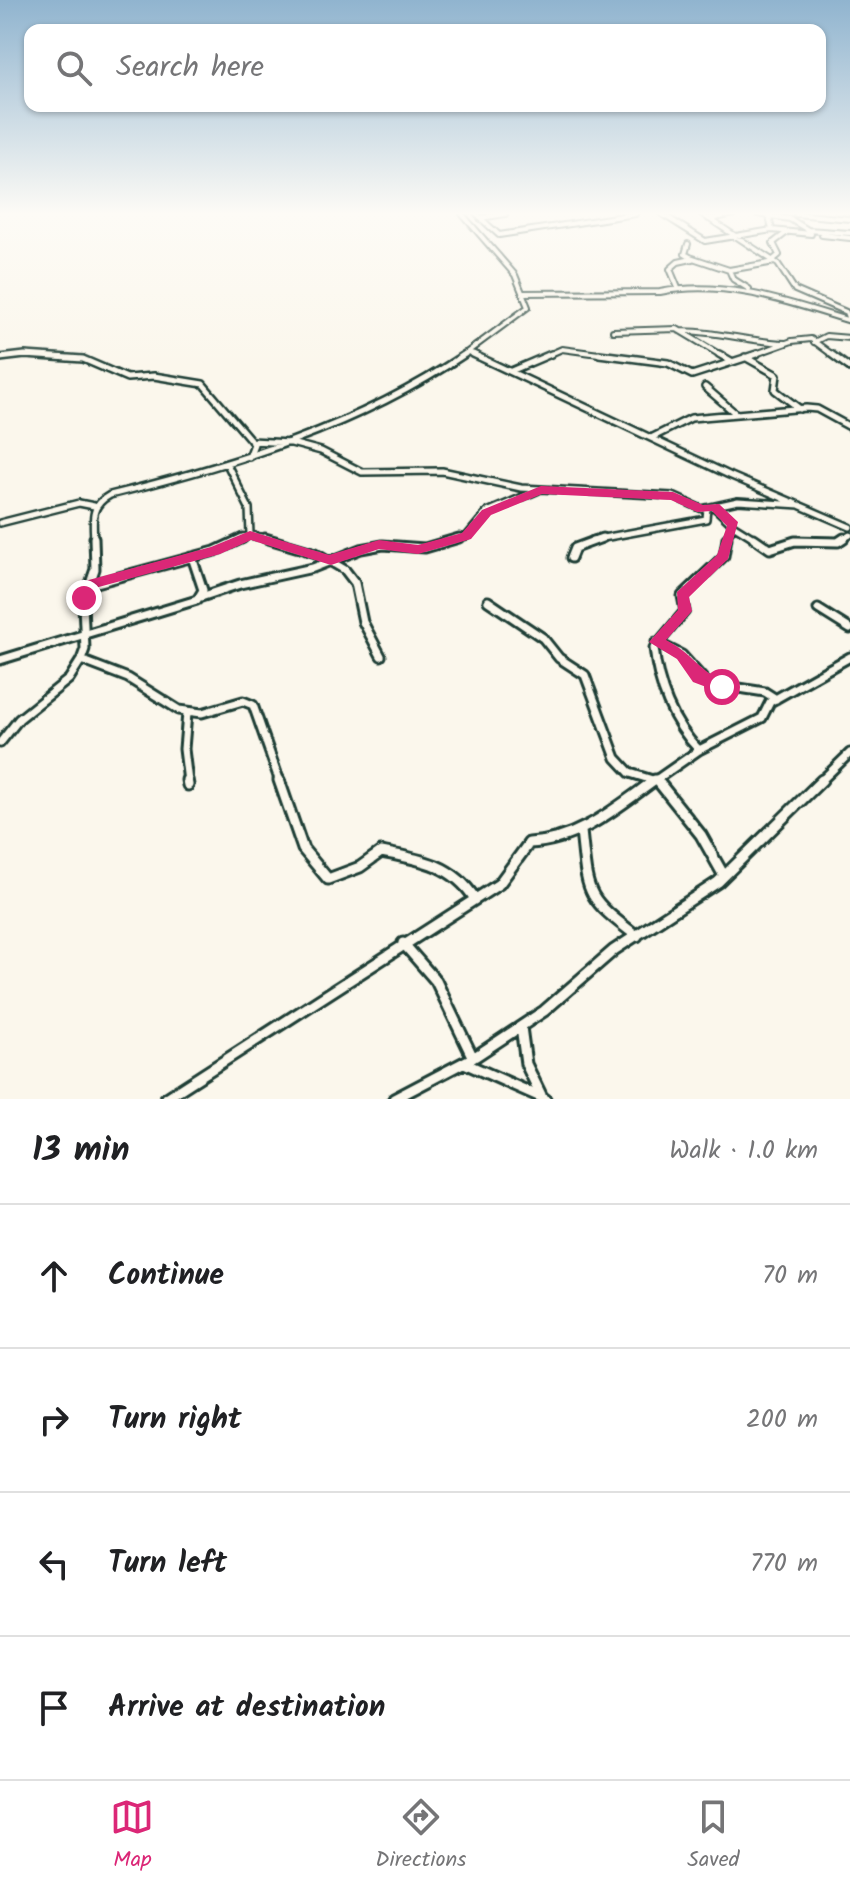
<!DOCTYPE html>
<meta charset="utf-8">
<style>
:root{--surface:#fff;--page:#f2f2f2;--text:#202124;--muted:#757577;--line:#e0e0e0;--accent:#db2777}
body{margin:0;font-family:Kalam,sans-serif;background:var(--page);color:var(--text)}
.stop{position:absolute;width:24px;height:24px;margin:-18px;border:6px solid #db2777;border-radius:50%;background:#fff}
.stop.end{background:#db2777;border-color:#fff;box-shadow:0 2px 8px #0008}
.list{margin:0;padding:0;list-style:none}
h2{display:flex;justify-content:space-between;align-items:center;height:104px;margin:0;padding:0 32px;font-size:34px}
h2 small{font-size:26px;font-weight:400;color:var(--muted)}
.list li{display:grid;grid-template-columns:52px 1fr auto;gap:24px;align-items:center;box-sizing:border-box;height:144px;padding:0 32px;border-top:2px solid var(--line)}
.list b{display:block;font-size:30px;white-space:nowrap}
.list em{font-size:26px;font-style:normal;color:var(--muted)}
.icon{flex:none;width:44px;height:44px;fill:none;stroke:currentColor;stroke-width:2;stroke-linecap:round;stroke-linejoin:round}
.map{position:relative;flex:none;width:850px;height:1099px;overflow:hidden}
.search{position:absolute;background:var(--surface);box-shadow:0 2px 6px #0004;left:24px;right:24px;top:24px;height:88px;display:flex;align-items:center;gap:20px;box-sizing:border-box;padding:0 28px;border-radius:16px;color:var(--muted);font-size:30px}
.sheet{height:680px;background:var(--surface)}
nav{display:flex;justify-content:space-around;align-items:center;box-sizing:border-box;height:112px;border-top:2px solid var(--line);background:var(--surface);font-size:22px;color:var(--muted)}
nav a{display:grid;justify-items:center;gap:4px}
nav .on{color:var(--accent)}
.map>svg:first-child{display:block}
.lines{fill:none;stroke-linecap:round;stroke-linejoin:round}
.street-far3-casing{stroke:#1f3d34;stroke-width:8}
.street-far2-casing{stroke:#1f3d34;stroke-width:10}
.street-far1-casing{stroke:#1f3d34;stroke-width:13}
.street-casing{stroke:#1f3d34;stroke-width:15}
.street-far3{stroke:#fbf7ec;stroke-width:4}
.street-far2{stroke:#fbf7ec;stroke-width:5}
.street-far1{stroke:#fbf7ec;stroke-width:7}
.street{stroke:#fbf7ec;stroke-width:9}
.route{fill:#db2777}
</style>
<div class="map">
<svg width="850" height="1099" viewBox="0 0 850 1099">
<rect width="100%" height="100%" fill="#fbf7ec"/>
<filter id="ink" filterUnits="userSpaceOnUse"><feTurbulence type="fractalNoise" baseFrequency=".0125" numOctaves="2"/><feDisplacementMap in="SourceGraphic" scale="16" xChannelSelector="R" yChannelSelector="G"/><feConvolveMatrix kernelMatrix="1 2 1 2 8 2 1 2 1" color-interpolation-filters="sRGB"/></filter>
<g filter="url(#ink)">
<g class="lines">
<g class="street-far3-casing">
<path id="street-far3" d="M462,214L515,275L528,307L462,356
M476,214L499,235L635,214
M662,214L705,241L772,230
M702,214L778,264L795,290L846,312L849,320
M758,214L790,219L808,230L850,233
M796,214L850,219
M769,216L772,230L811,234
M480,218L505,214
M709,219L735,214
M822,235L850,238
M688,244L685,254L690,257L729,270
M773,260L779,255L773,243L786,233
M678,288L670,269L678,262L692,259
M749,289L733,279L729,270L775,262
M522,293L660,292C726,279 788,302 850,321
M613,331L677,329L722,356
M680,331C716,331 750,342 786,343
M814,342L826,336L850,338
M471,353L477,356
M17,356H38
M546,356L562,349L614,356
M750,356L792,341L811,339L834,356"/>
</g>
<g class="street-far2-casing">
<path id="street-far2" d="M473,354L729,475L850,527
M599,354L668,363L692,375L757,354
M719,354L731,361
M831,354L850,368
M745,357L777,375L775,390L800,409
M0,358L25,355L83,359L127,378L154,376L203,384L254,444L249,457
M511,371L551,354
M705,387L735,413
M653,437L691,418L806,408L817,409L850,427
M251,441L291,443L321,451L362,472L442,471L521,488L673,496L702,509L738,501L800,505
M227,464L249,508L250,535L238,540
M714,507L733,525L726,540
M0,523L79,503L94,506
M733,525L757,540
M250,535L274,540
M94,540C93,519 90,506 110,495C235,464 357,427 465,354
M452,540L467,536L487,512L537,491
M592,540L706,519L707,508
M841,540L850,535"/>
</g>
<g class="street-far1-casing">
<path id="street-far1" d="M265,538L316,553L345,570L355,583L363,622L381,656
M754,538L770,549L795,541L838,542L844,538
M571,558L575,548L602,538
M89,585L215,551L243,538
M201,597L240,584L313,568L361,549L383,545L425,548L459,538
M488,601L543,638L559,658L585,675L616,758L630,773L659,782
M818,609L850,629
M656,642L682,655L707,683L765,692L776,699
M0,660L197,600L203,590L192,557
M81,660L128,678L179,710L202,713L243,701L253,705L280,782
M187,713L184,749L188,782
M0,743L19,719L69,679L81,660L85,649L83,604L95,569L94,538
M699,750C672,723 658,685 654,648L685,611L682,596L724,556L727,538
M653,782L699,750L762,718L770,702L850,657
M820,782L850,753"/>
</g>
<g class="street-casing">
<path id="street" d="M187,780L188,785
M279,780L303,849L328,879L360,867L381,852C419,859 453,864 475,899
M657,780L701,835L724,876
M581,831C588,895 584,896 637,936
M403,943L436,981L473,1058
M521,1027L526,1064L541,1095
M464,1063L545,1099
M165,1099L499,884L529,843C578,841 616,808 655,780
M394,1099L476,1056L544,1011L614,950L718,882L822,780"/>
</g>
<use href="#street-far3" class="street-far3"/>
<use href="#street-far2" class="street-far2"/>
<use href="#street-far1" class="street-far1"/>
<use href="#street" class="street"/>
</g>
</g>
<linearGradient id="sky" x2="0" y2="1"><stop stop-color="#90b4cf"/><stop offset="0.58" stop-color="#fdfbf6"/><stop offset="1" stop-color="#fdfbf6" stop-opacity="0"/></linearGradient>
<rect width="850" height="368" fill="url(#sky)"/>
<path class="route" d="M541,486L673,492L703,505L719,504L738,522L728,559L689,597L692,611L666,640C694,654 697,671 728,683V692L722,693L693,682L677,659L649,642L678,610L677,592L717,555L727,526L712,511L697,512L671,500L542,494L491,515L471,539L418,554L379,549L331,565L251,540L220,554L95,588L89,602L84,603L77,598L85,581L211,547L250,531L329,555L379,540L418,545L462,533L482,510Z"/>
</svg>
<div class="stop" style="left:722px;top:687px"></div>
<div class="stop end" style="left:84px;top:598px"></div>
<div class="search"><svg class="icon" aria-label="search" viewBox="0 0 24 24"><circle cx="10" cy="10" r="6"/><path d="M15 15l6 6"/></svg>Search here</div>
</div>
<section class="sheet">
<h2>13 min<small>Walk · 1.0 km</small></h2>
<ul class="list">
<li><svg class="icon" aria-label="ahead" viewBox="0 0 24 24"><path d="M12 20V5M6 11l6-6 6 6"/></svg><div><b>Continue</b></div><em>70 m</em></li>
<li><svg class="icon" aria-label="right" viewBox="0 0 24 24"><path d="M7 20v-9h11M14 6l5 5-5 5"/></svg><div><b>Turn right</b></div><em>200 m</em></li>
<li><svg class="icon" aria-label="left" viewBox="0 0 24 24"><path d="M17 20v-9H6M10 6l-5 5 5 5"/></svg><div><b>Turn left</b></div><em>770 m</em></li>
<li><svg class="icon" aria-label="arrive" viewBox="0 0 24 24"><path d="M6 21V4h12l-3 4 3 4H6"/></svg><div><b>Arrive at destination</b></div></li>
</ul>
</section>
<nav>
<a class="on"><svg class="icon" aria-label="map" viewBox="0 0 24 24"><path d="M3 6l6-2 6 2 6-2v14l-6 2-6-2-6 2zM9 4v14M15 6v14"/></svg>Map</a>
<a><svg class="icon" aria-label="directions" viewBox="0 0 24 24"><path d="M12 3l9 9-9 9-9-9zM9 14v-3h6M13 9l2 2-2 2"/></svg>Directions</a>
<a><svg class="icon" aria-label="saved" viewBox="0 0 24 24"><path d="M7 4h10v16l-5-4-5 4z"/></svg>Saved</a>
</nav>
